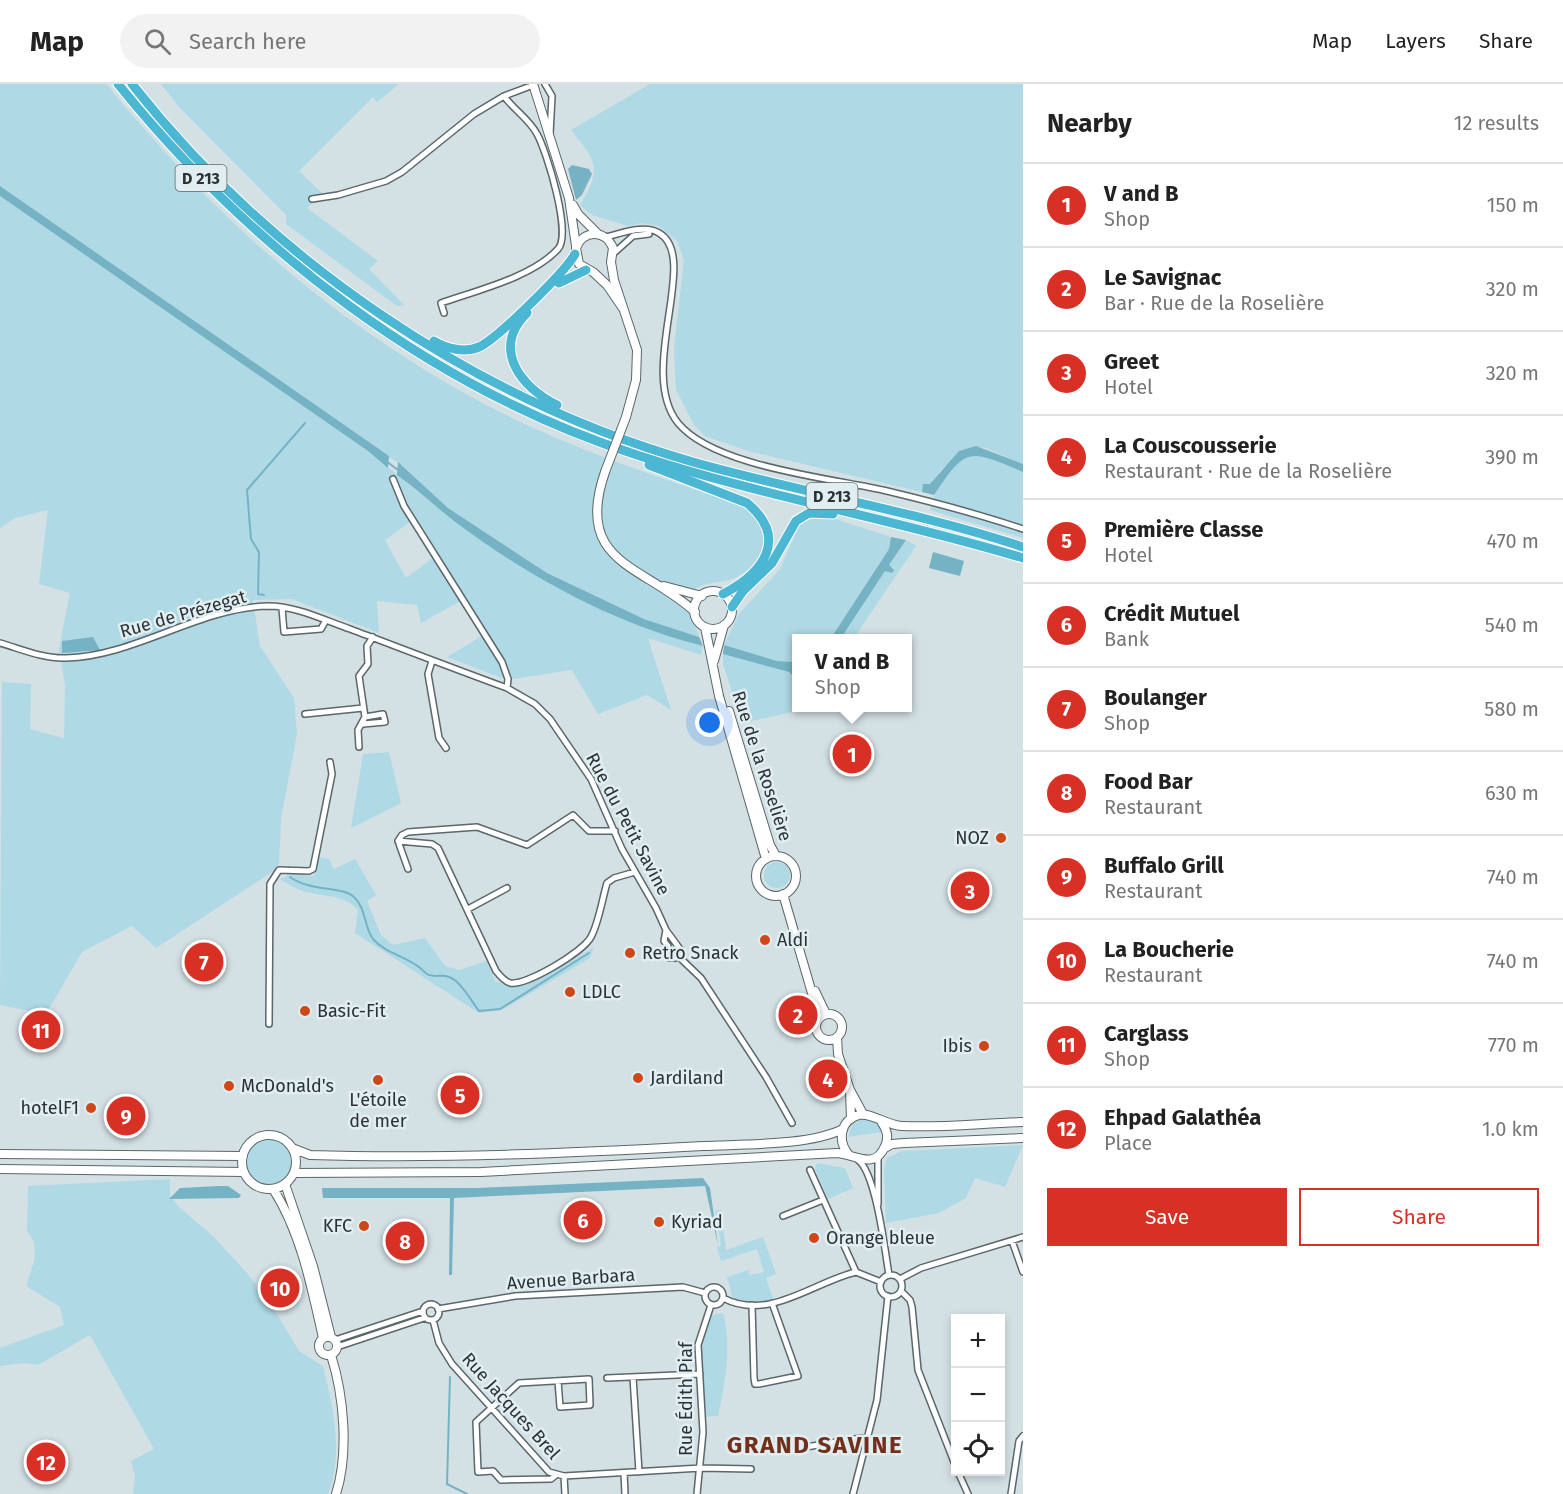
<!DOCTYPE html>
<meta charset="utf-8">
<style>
:root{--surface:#fff;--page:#f2f2f2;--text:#222;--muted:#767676;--line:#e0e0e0;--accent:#d93025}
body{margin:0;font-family:"Fira Sans",sans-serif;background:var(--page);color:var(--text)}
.controls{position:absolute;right:18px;bottom:18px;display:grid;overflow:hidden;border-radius:0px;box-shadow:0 3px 9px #0003}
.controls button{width:54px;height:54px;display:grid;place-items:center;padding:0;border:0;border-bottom:2px solid var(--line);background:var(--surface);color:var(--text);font:30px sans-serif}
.you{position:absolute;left:710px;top:639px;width:21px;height:21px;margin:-15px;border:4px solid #fff;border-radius:50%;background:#1a73e8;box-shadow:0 0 0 9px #1a73e833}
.badge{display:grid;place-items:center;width:39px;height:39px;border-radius:50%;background:var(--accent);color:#fff;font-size:20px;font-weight:700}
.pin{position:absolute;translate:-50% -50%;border:3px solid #fff;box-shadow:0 2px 6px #0006}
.popup{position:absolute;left:792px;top:550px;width:120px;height:78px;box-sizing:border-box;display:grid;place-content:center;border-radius:0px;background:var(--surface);filter:drop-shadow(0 2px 4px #0005);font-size:20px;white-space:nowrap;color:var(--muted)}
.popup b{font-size:22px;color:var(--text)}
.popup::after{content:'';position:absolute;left:50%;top:100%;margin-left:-12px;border:12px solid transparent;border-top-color:var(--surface)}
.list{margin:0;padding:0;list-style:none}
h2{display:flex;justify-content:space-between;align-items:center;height:78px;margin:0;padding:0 24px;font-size:26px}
h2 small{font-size:20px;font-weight:400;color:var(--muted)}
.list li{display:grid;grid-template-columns:39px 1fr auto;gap:18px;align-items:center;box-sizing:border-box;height:84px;padding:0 24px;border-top:2px solid var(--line)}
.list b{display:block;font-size:22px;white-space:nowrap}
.list p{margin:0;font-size:20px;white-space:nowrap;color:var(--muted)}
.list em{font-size:20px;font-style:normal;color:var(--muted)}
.actions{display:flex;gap:12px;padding:18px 24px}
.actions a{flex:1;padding:14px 0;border:2px solid var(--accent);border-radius:0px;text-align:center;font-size:21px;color:var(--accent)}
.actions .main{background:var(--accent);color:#fff}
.icon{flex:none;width:33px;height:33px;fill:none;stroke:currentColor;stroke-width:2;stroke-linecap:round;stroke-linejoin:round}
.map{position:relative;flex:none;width:1023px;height:1410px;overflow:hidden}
header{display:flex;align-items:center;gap:36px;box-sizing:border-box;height:84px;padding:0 30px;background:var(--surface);border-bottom:2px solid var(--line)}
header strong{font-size:28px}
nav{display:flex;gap:33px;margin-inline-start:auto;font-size:21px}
.search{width:420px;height:54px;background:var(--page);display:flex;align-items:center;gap:15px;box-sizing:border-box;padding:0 21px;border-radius:33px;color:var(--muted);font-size:22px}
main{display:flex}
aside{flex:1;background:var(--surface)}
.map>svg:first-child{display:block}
.green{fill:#afd9e5;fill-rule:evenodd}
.water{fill:#75b3c4}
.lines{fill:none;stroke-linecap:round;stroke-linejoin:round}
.stream{stroke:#75b3c4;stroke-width:2}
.street-casing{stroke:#5b676a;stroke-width:8}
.secondary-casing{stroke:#5b676a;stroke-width:10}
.highway-casing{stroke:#fff;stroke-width:11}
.street{stroke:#fff;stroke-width:5}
.secondary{stroke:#fff;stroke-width:8}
.highway{stroke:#4bb7d3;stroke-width:9}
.secondary-bridge-casing{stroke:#5b676a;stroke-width:10;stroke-linecap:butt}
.secondary-bridge{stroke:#fff;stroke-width:8}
.poi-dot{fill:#ce4717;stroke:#e0eef2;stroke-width:2}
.labels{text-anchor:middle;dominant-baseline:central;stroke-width:5;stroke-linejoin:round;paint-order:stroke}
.shield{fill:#e0eef2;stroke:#626a6c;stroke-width:1.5}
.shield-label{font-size:16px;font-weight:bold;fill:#2c3133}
.street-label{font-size:18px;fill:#2c3133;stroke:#e0eef2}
.poi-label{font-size:18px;fill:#2c3133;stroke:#e0eef2;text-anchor:start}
.district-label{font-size:24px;font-weight:bold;letter-spacing:1.5px;fill:#72301b;stroke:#e0eef2}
</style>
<header>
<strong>Map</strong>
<div class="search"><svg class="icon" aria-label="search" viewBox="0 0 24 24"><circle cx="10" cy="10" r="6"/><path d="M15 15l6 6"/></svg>Search here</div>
<nav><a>Map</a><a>Layers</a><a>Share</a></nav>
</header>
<main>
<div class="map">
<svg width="1023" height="1410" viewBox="0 0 1023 1410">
<rect width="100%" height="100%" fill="#d3e1e5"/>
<path class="green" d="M0,0H107C124,23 144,44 163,66C252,166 359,252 477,316C561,362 653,391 743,422C748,426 754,429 758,433C775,454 758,481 739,492C724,501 696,495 688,513C682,527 697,540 699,553L644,535L547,489L448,424L401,381L0,102Z
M161,0H399L377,18L373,13L299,87L323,110L307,124L378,177L369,185L404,221L397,222L286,140V131L180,24Z
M650,0H1023V380L983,363L942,385L930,400H925L922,408L748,367L705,352L694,341L676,306L674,263L684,176L677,157L659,142L641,139L628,142L592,131L580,121C602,85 597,78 571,46Z
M0,112L368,367L461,442L508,473L592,521L654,547L703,562L701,571L648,554L671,626L647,611L598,630L572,586L507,596L447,573L487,549L466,514L421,539L417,521L377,517L379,549L292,515L253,516L260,562L294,614L297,650L281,735L279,780L272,788L156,864L132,842L82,868L46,930L0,921L2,598L31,600L30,645L64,654L65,601L59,565L70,509L39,500L48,426L15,434L0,444ZM414,435L438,470L406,494L385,456Z
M970,371H981L1023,388V454L930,426C934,408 950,378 970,371Z
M813,432L829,433L891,453L889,465L831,554H796V578L777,577L724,561L739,530L780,485L800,440Z
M906,456L916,462L854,554H841L885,487L891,489L889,481Z
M723,570L789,588L793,594L796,587V624L802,626L742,639L723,580Z
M389,668L401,719L351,744L363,670Z
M319,773L329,775L334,785L355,775L376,811L367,817L381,851L393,861L425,854L445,882L459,886L487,877L495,897L511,902L558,885L594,863L590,874L502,926L479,929L355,849L358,826C343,810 326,813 306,808C297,806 288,800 280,795L290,790L314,792Z
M764 791a13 13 0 1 1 26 0a13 13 0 1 1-26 0Z
M862,1035L876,1038L882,1048L848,1053L852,1040Z
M246 1077a23 23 0 1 1 46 0a23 23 0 1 1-46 0Z
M1023,1061L1005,1103L975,1094L966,1114L939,1129L886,1139L884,1085L887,1074L902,1067Z
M817,1079L845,1084L853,1104L828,1115L815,1085Z
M170,1095V1112L180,1124L213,1152L246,1188L271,1220L299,1267L323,1282C333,1323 344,1369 328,1410H133L135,1392L131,1377L154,1365L90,1251L38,1281L23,1279L0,1282V1264L64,1241L60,1223L26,1202L35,1174L34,1158L27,1147L28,1102Z
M721,1126L726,1166L763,1153L776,1190L766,1194L773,1214L778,1215L753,1218L733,1215L727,1193L748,1186L750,1191L764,1188L757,1165L721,1177L717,1163L721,1161L715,1127Z
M723,1229C732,1260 725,1301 718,1332L706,1333L701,1260L711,1231Z"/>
<path class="water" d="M572,81L589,85L592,90L582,111L576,116L568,85Z
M0,102L389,372L388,384L368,367L0,112Z
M976,362L1023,380V388C968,365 967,362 934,411L922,408L923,400H930L959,367Z
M398,378L448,424L547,489L644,535L699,553L703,562C614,540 527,492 454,437C435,422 417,405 397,391Z
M891,453L906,456L889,481L894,486L892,489L885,487L841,554H831L889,465Z
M933,468L964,477L960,492L929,484Z
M93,553L100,566L62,569V557Z
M724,561L777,577L796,578L795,594L789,588L723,570Z
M703,1094L710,1104L718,1161L705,1102L454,1114L452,1191H449L450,1114H323L322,1104H477Z
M219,1102H228L241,1111L239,1114L169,1115L180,1104Z"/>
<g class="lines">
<path class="stream" d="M386,377L398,386
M264,511L258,510L259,468L251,455L247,406L305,339
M290,793C311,808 342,802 354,813C366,824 364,843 373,855C384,868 403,872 416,881C420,883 423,887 427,890C434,894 442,890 449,893C460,896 472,918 479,927L500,925L589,869
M450,1293L447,1400L467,1410"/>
<g class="street-casing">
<path id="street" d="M545,0L552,12L550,50
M504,12L528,3
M312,115L338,111L386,97L402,88L474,30L504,12C513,25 530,36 537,50C547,68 572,150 558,165C533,193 475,207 441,219L444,229
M605,153C620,150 644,140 659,149C701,173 636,287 678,339C714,383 831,394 887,407C933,418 978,430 1023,445
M614,169L633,152L649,150
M393,395L404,422L502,578L508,595L507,604
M282,524L284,548L321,545L326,536
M0,559C21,565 44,575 66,574C136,572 198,524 268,522C296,522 324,536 350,545C403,565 455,585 507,604L535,620L550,635L591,695L622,765L656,824L666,846L680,865L676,874H669L666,869L668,862L664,857L666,846
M432,577L428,590L439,654L446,664
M305,630L363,624
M363,640L385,638L383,630L365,633
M359,663L358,646L365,633L359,592L368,580L367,562L373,553
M398,757L432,760L438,764L496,887C500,892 504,897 510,899C526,902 583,868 591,853C599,838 602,816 607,799L614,794L635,788
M408,785L398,757L402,751L408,748L477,743L527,761L573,731L589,747H615
M468,825L507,804
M678,872L701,894L766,993L792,1039
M269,940L270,800L279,786L309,787L313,785L332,690L330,678
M858,1076C876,1089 885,1167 889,1191
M810,1086L856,1188L881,1198
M878,1120V1072
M783,1132L823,1116
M1012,1157L1023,1188
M880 1202a11 11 0 1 1 22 0a11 11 0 1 1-22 0Z
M900,1195L921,1184L1023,1153
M705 1212a9 9 0 1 1 18 0a9 9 0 1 1-18 0Z
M901,1207L910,1216L912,1223L918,1286L956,1383
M723,1214C769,1238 813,1198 856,1188
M423 1228a8 8 0 1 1 16 0a8 8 0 1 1-16 0Z
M752,1221L754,1294L755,1300H759L798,1292L772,1219
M438,1225L515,1212L683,1203L705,1209
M433,1236L439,1259L452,1280L549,1388L564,1392L701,1384L751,1385
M335,1256L423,1227
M337,1263L424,1234
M633,1293L639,1388
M607,1294L700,1290
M806,1363L861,1354L868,1355
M958,1388L968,1410
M624,1389L625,1410
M556,1391L551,1395L501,1396L493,1387L478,1388L476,1338L519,1299L589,1295L590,1321L560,1323L558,1297
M564,1392L565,1410
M697,1410L703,1348L698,1261L711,1221
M853,1410L877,1316L888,1212
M1011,1410L1019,1357L1023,1352"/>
</g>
<g class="secondary-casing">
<path id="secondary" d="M533,0L569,114L576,162
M573,121L578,130L598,150
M624,226L607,201L593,188L579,180L576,164C583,146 605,145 613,164L611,178L614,196L637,266L636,296L626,333
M605,388C573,480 644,481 695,528
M664,502L702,512
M694 526a19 19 0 1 1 38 0a19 19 0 1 1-38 0Z
M705,543L719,612L766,775
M714,577L724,541
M729,627L770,761L776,772
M756 792a20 20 0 1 1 40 0a20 20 0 1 1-40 0Z
M783,810L819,933
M815,907L826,930
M816 943a13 13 0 1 1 26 0a13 13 0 1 1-26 0Z
M837,953L838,970L850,1006L863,1030
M850,1006L851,1035
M242 1078a27 27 0 1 1 54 0a27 27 0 1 1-54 0Z
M292,1064L310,1071C441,1075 573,1069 703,1062C743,1060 809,1062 843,1045
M885,1064L892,1060L904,1059L1023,1054
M0,1070L243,1072
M849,1071C837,1057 840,1036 859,1031C871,1028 886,1041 902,1042C942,1044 983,1039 1023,1038
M0,1085L244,1088
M294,1089L481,1088L837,1069C854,1070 875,1087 885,1062C889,1054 887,1046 882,1039
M285,1100L313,1182L331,1253
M273,1105C301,1148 312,1205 323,1254
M319 1262a9 9 0 1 1 18 0a9 9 0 1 1-18 0Z
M331,1271C344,1312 349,1369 336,1410"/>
</g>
<g class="highway-casing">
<path id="highway" d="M118,0C252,166 432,305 637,371C764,413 895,435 1023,474
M132,0C272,178 476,316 693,378C802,409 915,427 1023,463
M559,199L586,186
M527,229C491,264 520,303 557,321
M434,257C447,265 465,269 479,263C497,255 565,188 575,170
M649,381L747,419C789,454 764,489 723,510
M732,523L743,507L772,479L796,437L809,429L833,430"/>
</g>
<use href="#street" class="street"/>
<use href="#secondary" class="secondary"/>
<use href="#highway" class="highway"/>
<g class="secondary-bridge-casing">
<path id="secondary-bridge" d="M605,388L626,333"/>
</g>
<use href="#secondary-bridge" class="secondary-bridge"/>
</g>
<g class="poi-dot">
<circle cx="1001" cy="754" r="6"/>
<circle cx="765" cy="856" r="6"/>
<circle cx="630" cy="869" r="6"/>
<circle cx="570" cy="908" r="6"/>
<circle cx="305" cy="927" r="6"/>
<circle cx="984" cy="962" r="6"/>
<circle cx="638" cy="994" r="6"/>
<circle cx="378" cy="996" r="6"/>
<circle cx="229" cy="1002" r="6"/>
<circle cx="91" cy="1024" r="6"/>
<circle cx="659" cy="1138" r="6"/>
<circle cx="364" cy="1142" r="6"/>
<circle cx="814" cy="1154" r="6"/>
</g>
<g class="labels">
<g class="shield">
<rect x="175.5" y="81" width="51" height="26" rx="4.5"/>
<rect x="806.5" y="399" width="51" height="26" rx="4.5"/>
</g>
<g class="shield-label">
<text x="201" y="94">D 213</text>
<text x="832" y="412">D 213</text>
</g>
<g class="street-label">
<text transform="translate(183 530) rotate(-16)">Rue de Prézegat</text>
<text transform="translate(762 682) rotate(72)">Rue de la Roselière</text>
<text transform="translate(628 740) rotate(62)">Rue du Petit Savine</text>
<text transform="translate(571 1195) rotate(-4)">Avenue Barbara</text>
<text transform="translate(686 1315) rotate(-90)">Rue Édith Piaf</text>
<text transform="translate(511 1322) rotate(48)">Rue Jacques Brel</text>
</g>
<g class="poi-label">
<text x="989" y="754" text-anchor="end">NOZ</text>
<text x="777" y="856">Aldi</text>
<text x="642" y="869">Retro Snack</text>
<text x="582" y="908">LDLC</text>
<text x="317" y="927">Basic-Fit</text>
<text x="972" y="962" text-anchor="end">Ibis</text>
<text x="650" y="994">Jardiland</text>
<text x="241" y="1002">McDonald's</text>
<text x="378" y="1016" text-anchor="middle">L'étoile<tspan x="378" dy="21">de mer</tspan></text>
<text x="79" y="1024" text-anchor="end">hotelF1</text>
<text x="671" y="1138">Kyriad</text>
<text x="352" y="1142" text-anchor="end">KFC</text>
<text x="826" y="1154">Orange bleue</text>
</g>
<g class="district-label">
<text x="815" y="1361">GRAND SAVINE</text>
</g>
</g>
</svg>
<div class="controls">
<button>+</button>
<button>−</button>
<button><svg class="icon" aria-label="locate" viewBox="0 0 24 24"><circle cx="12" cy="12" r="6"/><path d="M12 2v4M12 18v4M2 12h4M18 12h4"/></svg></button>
</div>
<div class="you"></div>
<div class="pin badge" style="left:852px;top:670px">1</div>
<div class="popup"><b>V and B</b>Shop</div>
<div class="pin badge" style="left:798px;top:931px">2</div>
<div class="pin badge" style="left:970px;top:807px">3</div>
<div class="pin badge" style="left:828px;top:995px">4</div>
<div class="pin badge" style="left:460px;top:1011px">5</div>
<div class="pin badge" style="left:583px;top:1136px">6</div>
<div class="pin badge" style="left:204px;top:878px">7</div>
<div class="pin badge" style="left:405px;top:1157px">8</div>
<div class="pin badge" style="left:126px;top:1032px">9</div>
<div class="pin badge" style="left:280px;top:1204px">10</div>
<div class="pin badge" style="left:41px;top:946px">11</div>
<div class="pin badge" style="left:46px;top:1378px">12</div>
</div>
<aside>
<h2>Nearby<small>12 results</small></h2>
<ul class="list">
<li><span class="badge">1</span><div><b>V and B</b><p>Shop</p></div><em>150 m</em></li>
<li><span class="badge">2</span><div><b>Le Savignac</b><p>Bar · Rue de la Roselière</p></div><em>320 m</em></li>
<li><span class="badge">3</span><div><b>Greet</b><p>Hotel</p></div><em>320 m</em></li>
<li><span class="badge">4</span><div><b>La Couscousserie</b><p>Restaurant · Rue de la Roselière</p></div><em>390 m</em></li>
<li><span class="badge">5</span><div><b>Première Classe</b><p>Hotel</p></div><em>470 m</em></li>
<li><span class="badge">6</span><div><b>Crédit Mutuel</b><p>Bank</p></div><em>540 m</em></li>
<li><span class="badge">7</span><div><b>Boulanger</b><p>Shop</p></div><em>580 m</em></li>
<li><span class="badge">8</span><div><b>Food Bar</b><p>Restaurant</p></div><em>630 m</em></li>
<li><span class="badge">9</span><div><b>Buffalo Grill</b><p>Restaurant</p></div><em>740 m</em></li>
<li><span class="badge">10</span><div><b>La Boucherie</b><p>Restaurant</p></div><em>740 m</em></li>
<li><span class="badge">11</span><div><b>Carglass</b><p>Shop</p></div><em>770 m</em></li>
<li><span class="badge">12</span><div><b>Ehpad Galathéa</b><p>Place</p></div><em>1.0 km</em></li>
</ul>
<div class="actions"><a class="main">Save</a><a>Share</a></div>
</aside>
</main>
